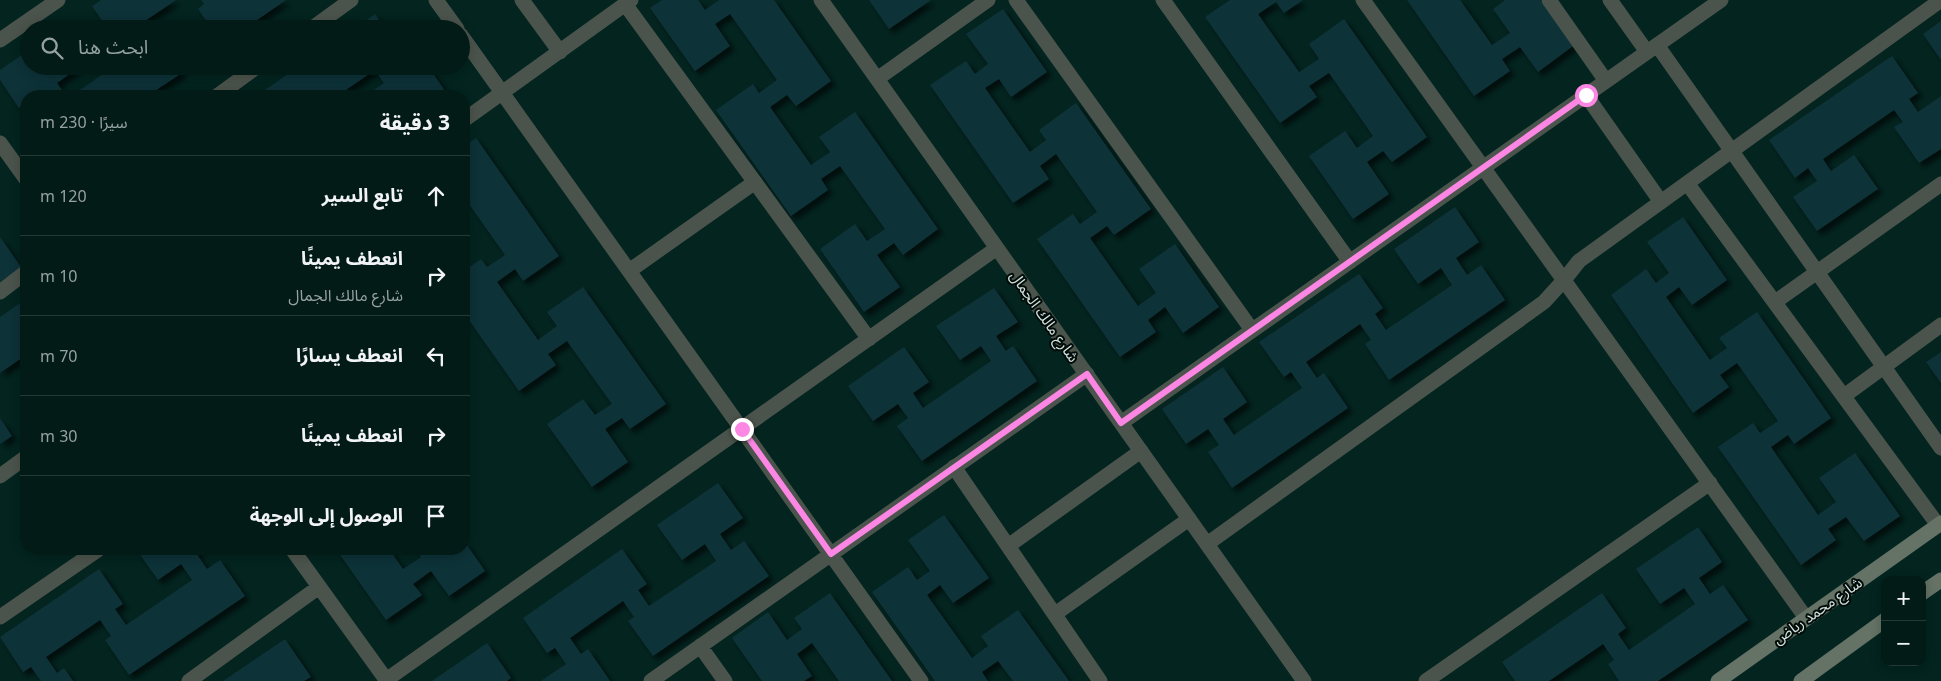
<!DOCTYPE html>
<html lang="ar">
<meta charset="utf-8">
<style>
:root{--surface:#021b17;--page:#102824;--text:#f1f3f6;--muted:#96a1a1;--line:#233936}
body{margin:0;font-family:"Noto Sans","Noto Sans Arabic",sans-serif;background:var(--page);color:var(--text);direction:rtl}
.controls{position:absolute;right:15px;bottom:15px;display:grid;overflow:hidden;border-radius:10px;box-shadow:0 2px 12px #0003}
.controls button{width:45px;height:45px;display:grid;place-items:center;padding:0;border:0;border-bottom:1px solid var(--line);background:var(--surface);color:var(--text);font:25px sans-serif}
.stop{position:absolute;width:15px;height:15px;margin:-11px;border:4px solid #fc86e3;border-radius:50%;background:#fff}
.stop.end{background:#fc86e3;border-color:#fff;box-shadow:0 1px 5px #0008}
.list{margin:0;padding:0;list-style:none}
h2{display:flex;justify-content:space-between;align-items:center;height:65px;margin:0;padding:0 20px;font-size:21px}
h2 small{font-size:16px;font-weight:400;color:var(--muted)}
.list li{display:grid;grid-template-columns:32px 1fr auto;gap:15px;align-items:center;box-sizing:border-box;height:80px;padding:0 20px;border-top:1px solid var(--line)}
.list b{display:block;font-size:19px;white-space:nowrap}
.list p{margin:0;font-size:16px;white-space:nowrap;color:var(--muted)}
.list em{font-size:16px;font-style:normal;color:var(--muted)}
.icon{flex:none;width:28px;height:28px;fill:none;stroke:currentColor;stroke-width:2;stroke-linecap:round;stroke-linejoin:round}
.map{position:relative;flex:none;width:1941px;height:681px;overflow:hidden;direction:ltr}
.search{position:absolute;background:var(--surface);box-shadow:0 2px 12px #0003;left:20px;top:20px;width:450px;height:55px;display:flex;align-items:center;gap:12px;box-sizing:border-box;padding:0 18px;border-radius:28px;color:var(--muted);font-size:19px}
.panel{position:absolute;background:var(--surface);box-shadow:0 2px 12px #0003;left:20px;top:90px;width:450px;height:465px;border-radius:20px;direction:rtl}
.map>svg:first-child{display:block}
.building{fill:#113238;filter:url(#shadow)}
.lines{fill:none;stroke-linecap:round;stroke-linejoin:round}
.lane{stroke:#4b544c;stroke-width:15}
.street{stroke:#4b544c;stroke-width:15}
.secondary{stroke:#647366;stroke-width:15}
.route{stroke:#fc86e3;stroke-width:6}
.labels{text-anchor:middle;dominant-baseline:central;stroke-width:4;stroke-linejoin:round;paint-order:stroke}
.street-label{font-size:15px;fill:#d3e4e0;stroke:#010b08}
</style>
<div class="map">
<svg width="1941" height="681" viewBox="0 0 1941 681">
<defs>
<filter id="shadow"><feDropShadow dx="4.5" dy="4.5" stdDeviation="2.5" flood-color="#0009"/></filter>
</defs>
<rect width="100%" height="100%" fill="#03241f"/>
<path class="building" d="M101,0H176L139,25L142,29H108L92,6Z
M201,0H286L244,29H212L198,9L204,4Z
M662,0H698L705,10L719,0H774L831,81L796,106L787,95L770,107L811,165L830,152L819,137L855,112L938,229L903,255L894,243L877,255L900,287L864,312L820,249L855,224L867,241L885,229L840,166L821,179L828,190L791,216L716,110L753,84L759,93L777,80L730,14L715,24L730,46L695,71L650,8Z
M869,0H931L889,29Z
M1230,0H1303L1284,13L1276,2L1258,14L1299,72L1319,59L1309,44L1344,19L1427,137L1392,162L1383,151L1367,162L1389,194L1353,219L1309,156L1345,131L1357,148L1373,136L1329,73L1309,86L1317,97L1280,123L1205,17Z
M1407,0H1460L1492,45L1510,33L1493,9L1505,0H1540L1573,46L1538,72L1520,47L1502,59L1510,71L1474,96Z
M1003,9L1047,72L1011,97L999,79L985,88L1030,152L1046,140L1039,130L1076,103L1151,209L1114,235L1107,226L1090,238L1138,306L1156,293L1139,269L1175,244L1219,307L1183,333L1165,307L1148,320L1156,332L1120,357L1037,239L1073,214L1080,224L1097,212L1056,154L1040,166L1049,179L1013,203L930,85L966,61L975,74L988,64L966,34Z
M375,14L385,29H354Z
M1941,21V60L1923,34Z
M29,50V66H81L57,83L66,96H43L41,93L37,96H26V104L19,108L0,80V70Z
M1892,56L1918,93L1909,99L1918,112L1941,96V149L1919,163L1894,127L1903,122L1894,110L1823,159L1831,171L1854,155L1878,189L1817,231L1793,197L1817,181L1808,168L1795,178L1769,140Z
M115,66H177L182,73L147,96H71Z
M300,66H394L398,73L408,66H428L445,91L437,96H365L384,83L375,70L337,96H256Z
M476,138L559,256L523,281L515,269L497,282L538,340L557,326L547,312L583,287L666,404L630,429L622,418L605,429L628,462L592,487L547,424L583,399L595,415L612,404L567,341L548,354L556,365L519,391L464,313V271L481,259L487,267L505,255L464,197V147Z
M1455,207L1479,242L1456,258L1467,275L1481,265L1505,300L1389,380L1365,344L1371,340L1360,324L1306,362L1317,378L1324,373L1348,408L1232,488L1208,452L1219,445L1208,429L1186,444L1162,409L1223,367L1247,402L1223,419L1234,435L1302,388L1291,372L1284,377L1259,342L1359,274L1383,308L1375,314L1386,330L1452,285L1441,268L1418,284L1394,249Z
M1683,217L1727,280L1692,305L1679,287L1666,297L1710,360L1727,348L1719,338L1757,312L1831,418L1794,444L1788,435L1771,447L1818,515L1836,502L1819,478L1855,453L1900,516L1864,541L1846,517L1828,529L1836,540L1801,565L1718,447L1753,423L1760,433L1778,421L1737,363L1720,375L1729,387L1693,413L1611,295L1646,269L1656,283L1669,273L1647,242Z
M0,237L21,267L0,282Z
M994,288L1018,322L996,336L1006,351L1013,346L1037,381L922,461L897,426L908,418L898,404L873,421L848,386L904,347L929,382L913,393L923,408L991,361L981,346L960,360L936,326Z
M26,299V355L0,373V317Z
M1941,352V383L1926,362Z
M0,418L12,436L0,444Z
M718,483L743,518L720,534L731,550L744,541L769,576L653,656L628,621L634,617L623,601L570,638L581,654L588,649L610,681H541L566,664L555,648L547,653L523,618L622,549L647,584L638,590L649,606L716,561L705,544L682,560L657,525Z
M944,515L989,578L953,603L940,585L927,595L972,658L988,646L981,636L1018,610L1069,681H1013L998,661L982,672L988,681H935L872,592L908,567L917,580L930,571L908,540Z
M1698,527L1722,562L1699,578L1710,594L1723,585L1748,620L1658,681H1619L1608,664L1614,660L1603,644L1549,681H1515L1502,662L1602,593L1626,628L1618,634L1629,650L1695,604L1684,588L1660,604L1636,569Z
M464,541L485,571L449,596L431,571L413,584L422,595L386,620L336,549H389L403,569L421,557L415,549H464Z
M136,549H203L196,553L207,569L220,560L245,596L129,675L105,640L111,636L100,620L46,657L57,673L64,668L73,681H41L31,667L23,672L0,637L99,569L123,604L115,609L126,625L192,580L181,564L158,580Z
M830,593L892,681H839L812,643L797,654L812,676L804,681H762L732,638L768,612L787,640L802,629L794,618Z
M285,639L311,677L304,681H223Z
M487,643L511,678L507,681H432Z"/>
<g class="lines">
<path class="lane" d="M954,467L1100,681
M1008,546L1141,451
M1055,614L1189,519"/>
<path class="street" d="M436,0L457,29
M522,0L560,52
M821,0L1304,681
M1016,0L1252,330
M1163,0L1350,262
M1363,0L1806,618
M1549,0L1606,81
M1610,0L1647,52
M625,4L869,339
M311,29L351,0
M461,35L921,681
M0,40L58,0
M1657,45L1941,448
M877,79L988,0
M1586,95L1661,202
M217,96L258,66
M464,120L631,0
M0,143L26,179
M1687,183L1938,525
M629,271L755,182
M0,292L26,272
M1775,302L1941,184
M1844,396L1941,325
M1121,423L1721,0
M0,476L26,457
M1207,544L1544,302L1564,280L1579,261L1941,0
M292,549L387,681
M0,617L99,549
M700,646L725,681
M386,680L997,248
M189,681L319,587
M651,681L1087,374
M1426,681L1710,483"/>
<path class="secondary" d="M1922,593L1941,580
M1718,681L1941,523
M1801,681L1885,620"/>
</g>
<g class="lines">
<path class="route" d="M742,429L831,554L1087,374L1121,423L1586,95"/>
</g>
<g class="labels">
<g class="street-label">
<text transform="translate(1045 316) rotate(55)">شارع مالك الجمال</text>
<text transform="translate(1817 610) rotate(-35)">شارع محمد رياض</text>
</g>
</g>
</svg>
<div class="controls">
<button>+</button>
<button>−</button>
</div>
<div class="stop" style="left:1586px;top:95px"></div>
<div class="stop end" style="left:742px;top:429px"></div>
<div class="search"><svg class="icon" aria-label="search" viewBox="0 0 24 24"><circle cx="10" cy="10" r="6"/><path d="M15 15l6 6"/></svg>ابحث هنا</div>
<section class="panel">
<h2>3 دقيقة<small>سيرًا · 230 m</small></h2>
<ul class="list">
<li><svg class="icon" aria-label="ahead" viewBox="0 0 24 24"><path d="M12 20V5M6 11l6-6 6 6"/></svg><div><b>تابع السير</b></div><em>120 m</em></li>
<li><svg class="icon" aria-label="right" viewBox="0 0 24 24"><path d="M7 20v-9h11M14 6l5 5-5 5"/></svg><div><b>انعطف يمينًا</b><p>شارع مالك الجمال</p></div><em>10 m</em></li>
<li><svg class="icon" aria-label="left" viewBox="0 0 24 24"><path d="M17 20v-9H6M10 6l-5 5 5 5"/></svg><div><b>انعطف يسارًا</b></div><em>70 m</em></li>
<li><svg class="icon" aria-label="right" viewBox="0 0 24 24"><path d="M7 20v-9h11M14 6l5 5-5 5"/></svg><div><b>انعطف يمينًا</b></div><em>30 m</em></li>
<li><svg class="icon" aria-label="arrive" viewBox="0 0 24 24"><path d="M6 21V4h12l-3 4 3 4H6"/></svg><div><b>الوصول إلى الوجهة</b></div></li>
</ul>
</section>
</div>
